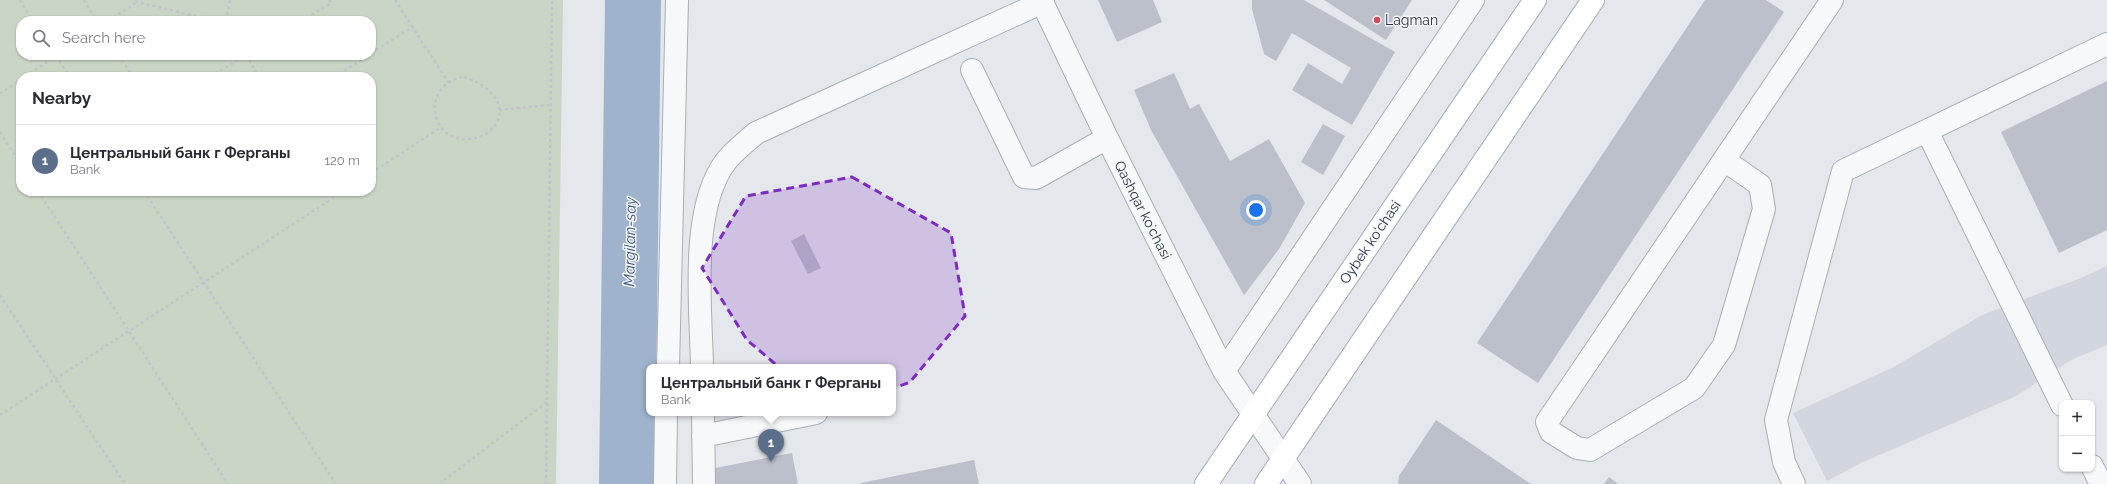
<!DOCTYPE html>
<meta charset="utf-8">
<style>
:root{--surface:#fff;--page:#f2f2f3;--text:#2b2b33;--muted:#7c7c81;--line:#e1e1e2;--accent:#ea580c}
body{margin:0;font-family:Raleway,sans-serif;background:var(--page);color:var(--text)}
.controls{position:absolute;right:12px;bottom:12px;display:grid;overflow:hidden;border-radius:8px;box-shadow:0 1px 3px #0004}
.controls button{width:36px;height:36px;display:grid;place-items:center;padding:0;border:0;border-bottom:1px solid var(--line);background:var(--surface);color:var(--text);font:20px sans-serif}
.you{position:absolute;left:1256px;top:210px;width:14px;height:14px;margin:-10px;border:3px solid #fff;border-radius:50%;background:#1a73e8;box-shadow:0 0 0 6px #1a73e833}
.badge{display:grid;place-items:center;width:26px;height:26px;border-radius:50%;background:var(--accent);color:#fff;font-size:13px;font-weight:700}
.pin{position:absolute;translate:-50% -33px;filter:drop-shadow(0 1px 2px #0008)}
.pin::after{content:'';position:absolute;top:21px;width:14px;height:12px;background:inherit;clip-path:polygon(0 0,100% 0,50% 100%)}
.popup{position:absolute;left:646px;top:364px;width:250px;height:52px;box-sizing:border-box;display:grid;place-content:center;border-radius:8px;background:var(--surface);filter:drop-shadow(0 1px 3px #0005);font-size:13px;white-space:nowrap;color:var(--muted)}
.popup b{font-size:15px;color:var(--text)}
.popup::after{content:'';position:absolute;left:50%;top:100%;margin-left:-8px;border:8px solid transparent;border-top-color:var(--surface)}
.list{margin:0;padding:0;list-style:none}
h2{display:flex;justify-content:space-between;align-items:center;height:52px;margin:0;padding:0 16px;font-size:17px}
h2 small{font-size:13px;font-weight:400;color:var(--muted)}
.list li{display:grid;grid-template-columns:26px 1fr auto;gap:12px;align-items:center;box-sizing:border-box;height:72px;padding:0 16px;border-top:1px solid var(--line)}
.list b{display:block;font-size:15px;white-space:nowrap}
.list p{margin:0;font-size:13px;white-space:nowrap;color:var(--muted)}
.list em{font-size:13px;font-style:normal;color:var(--muted)}
.icon{flex:none;width:22px;height:22px;fill:none;stroke:currentColor;stroke-width:2;stroke-linecap:round;stroke-linejoin:round}
.map{position:relative;flex:none;width:2107px;height:484px;overflow:hidden}
.search{position:absolute;background:var(--surface);box-shadow:0 1px 3px #0004;left:16px;top:16px;width:360px;height:44px;display:flex;align-items:center;gap:10px;box-sizing:border-box;padding:0 14px;border-radius:16px;color:var(--muted);font-size:15px}
.panel{position:absolute;background:var(--surface);box-shadow:0 1px 3px #0004;left:16px;top:72px;width:360px;height:124px;border-radius:16px}
.map>svg:first-child{display:block}
.built{fill:#d2d6de}
.green{fill:#c9d6c5;fill-rule:evenodd}
.lines{fill:none;stroke-linecap:round;stroke-linejoin:round}
.river{stroke:#9fb4cc;stroke-width:56}
.building{fill:#bbc0ca}
.minor-casing{stroke:#a9aeb7;stroke-width:24}
.major-casing{stroke:#a3abb8;stroke-width:24}
.path{stroke:#c2c5cb;stroke-width:2.5;stroke-dasharray:3 3;stroke-linecap:butt}
.minor{stroke:#f7f8fa;stroke-width:22}
.major{stroke:#fff;stroke-width:22}
.marked{fill:#7b2cbf;fill-opacity:0.2;stroke:#7b2cbf;stroke-width:3;stroke-dasharray:8 5;stroke-linejoin:round}
.poi-dot{fill:#d1495b;stroke:#f4f6f9;stroke-width:1.5}
.labels{text-anchor:middle;dominant-baseline:central;stroke-width:3;stroke-linejoin:round;paint-order:stroke}
.poi-label{font-size:14px;fill:#2b3445;stroke:#f4f6f9;text-anchor:start}
.street-label{font-size:14px;fill:#2b3445;stroke:#f4f6f9}
.water-label{font-size:15px;font-style:italic;fill:#34527a;stroke:#f4f6f9}
</style>
<div class="map">
<svg width="2107" height="484" viewBox="0 0 2107 484">
<rect width="100%" height="100%" fill="#e4e7ec"/>
<path class="built" d="M2107,266V345L2071,360L2016,396L1861,463L1827,481L1793,413L1894,367L1982,315L2081,278Z"/>
<path class="green" d="M0,0H563L556,484H0ZM21,21H371V55H21ZM21,77H371V191H21Z"/>
<g class="lines">
<path class="river" d="M627,484L633,0"/>
</g>
<path class="building" d="M1098,0H1153L1162,22L1117,42Z
M1252,0H1304L1395,52L1352,125L1292,90L1308,63L1342,84L1351,68L1292,33L1276,61L1264,54L1252,9Z
M1324,0H1412L1386,40Z
M1705,0H1766L1784,12L1538,383L1477,343Z
M1174,73L1190,109L1199,104L1230,161L1269,139L1305,203L1279,249L1244,295L1151,130L1134,90Z
M2107,81V230L2059,253L2001,132Z
M1323,124L1345,136L1323,175L1301,162Z
M804,234L821,268L808,274L791,241Z
M1436,420L1531,484H1398L1399,476Z
M792,453L798,484H708L705,470Z
M974,460L979,484H861V483Z
M1609,477L1618,484H1604Z"/>
<g class="lines">
<g class="minor-casing">
<path id="minor" d="M1041,0L1107,138L1224,371L1300,484
M972,70L1024,177L1036,178L1107,138
M1927,131L2062,405
M1724,160L1760,185L1764,209L1724,345L1694,388L1590,450L1577,448L1551,432L1547,422L1832,0
M668,367L677,0
M702,367C701,309 689,207 727,160C735,150 746,142 756,133L1043,2
M1224,371L1473,0
M703,413L704,484
M703,436L816,413
M2092,466L2101,484
M665,484L666,413
M1794,484L1784,462L1776,420L1843,171L2107,44"/>
</g>
<g class="major-casing">
<path id="major" d="M1206,484L1535,0
M1266,484L1593,0"/>
</g>
<path class="path" d="M20,0L33,21
M84,0L97,21
M137,0V2L217,21
M395,0L448,82
M108,21L137,2
M226,21L230,0
M301,21L331,3L329,0
M371,53L413,27
M119,55L133,77
M246,55L259,77
M56,56L70,77
M25,77L57,55
M210,77L246,55
M334,77L369,55
M464,77C487,83 514,108 491,130C485,136 478,138 469,139C427,142 422,82 464,77Z
M0,94L21,79
M499,110L550,105
M0,132L21,165
M371,173L440,128
M38,191L228,484
M144,191L336,484
M329,191L333,198
M0,295L125,484
M0,415L344,191
M439,484L547,402
M546,484L552,0"/>
<use href="#minor" class="minor"/>
<use href="#major" class="major"/>
</g>
<path class="marked" d="M852,177L951,233L965,316L910,382L832,412L747,340L702,268L746,196Z"/>
<circle class="poi-dot" cx="1377" cy="20" r="4"/>
<g class="labels">
<g class="poi-label">
<text x="1385" y="20">Lagman</text>
</g>
<g class="street-label">
<text transform="translate(1143 210) rotate(63)">Qashqar koʻchasi</text>
<text transform="translate(1370 242) rotate(-56)">Oybek ko‘chasi</text>
</g>
<g class="water-label">
<text transform="translate(630 242) rotate(-89)">Margilan-say</text>
</g>
</g>
</svg>
<div class="controls">
<button>+</button>
<button>−</button>
</div>
<div class="you"></div>
<div class="pin badge" style="left:771px;top:462px;background:#5c6f8a">1</div>
<div class="popup"><b>Центральный банк г Ферганы</b>Bank</div>
<div class="search"><svg class="icon" aria-label="search" viewBox="0 0 24 24"><circle cx="10" cy="10" r="6"/><path d="M15 15l6 6"/></svg>Search here</div>
<section class="panel">
<h2>Nearby<small></small></h2>
<ul class="list">
<li><span class="badge" style="background:#5c6f8a">1</span><div><b>Центральный банк г Ферганы</b><p>Bank</p></div><em>120 m</em></li>
</ul>
</section>
</div>
